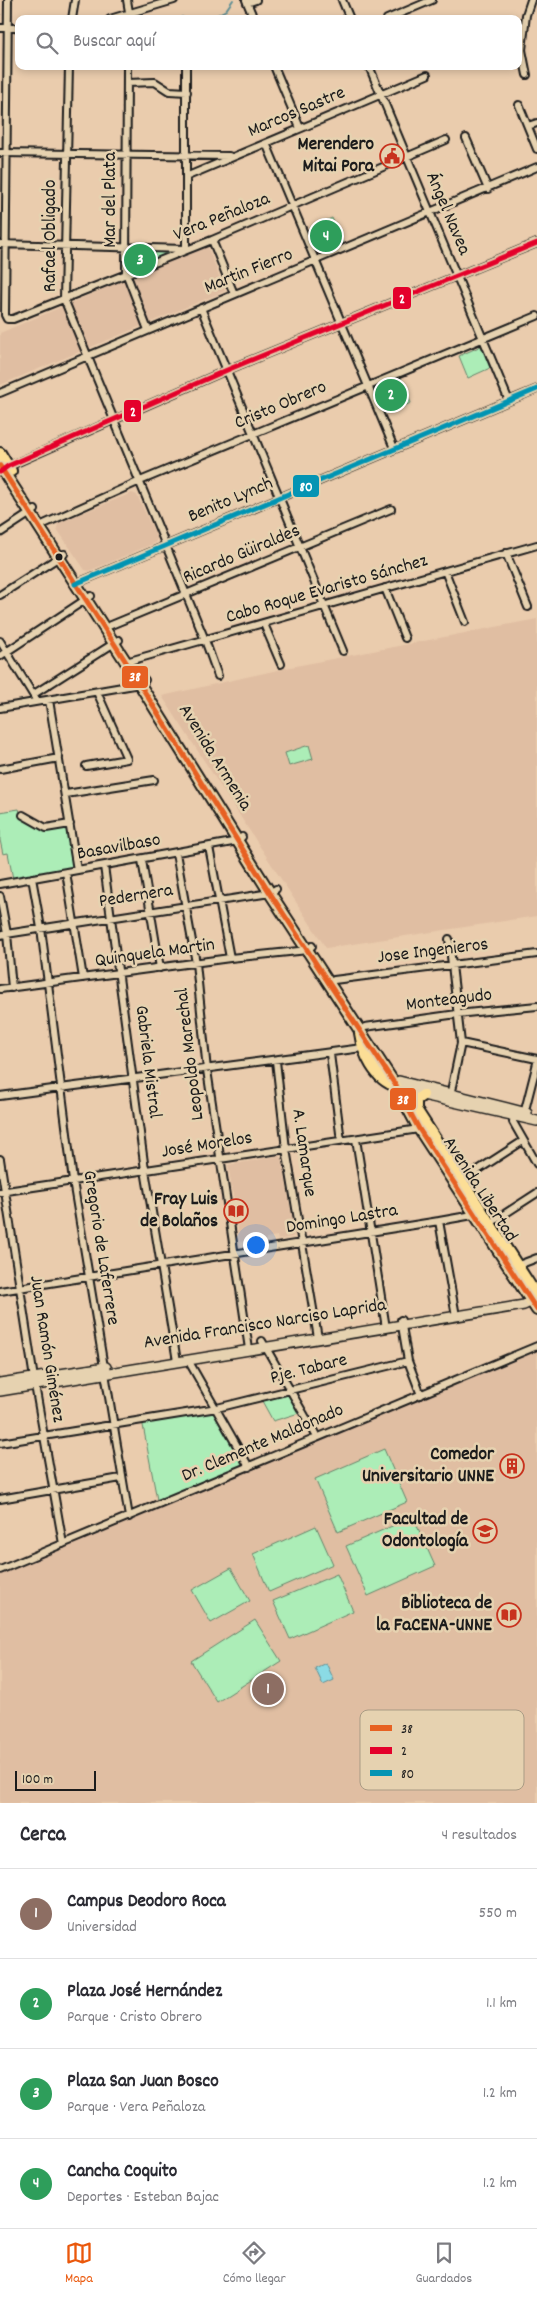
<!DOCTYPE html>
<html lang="es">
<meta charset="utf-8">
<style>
:root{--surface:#fff;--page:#f2f2f3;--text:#2b2b33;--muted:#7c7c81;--line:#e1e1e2;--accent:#ea580c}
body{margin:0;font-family:Dekko,sans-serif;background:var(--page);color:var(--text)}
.scale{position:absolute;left:15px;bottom:12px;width:81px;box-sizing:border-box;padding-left:5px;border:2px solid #1c1c1c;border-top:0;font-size:14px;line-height:18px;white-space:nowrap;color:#1c1c1c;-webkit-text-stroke:4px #e6d2b0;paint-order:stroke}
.you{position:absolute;left:255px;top:1244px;width:18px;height:18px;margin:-12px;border:4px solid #fff;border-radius:50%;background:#1a73e8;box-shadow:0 0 0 8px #1a73e833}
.badge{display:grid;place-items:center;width:32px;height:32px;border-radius:50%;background:var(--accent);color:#fff;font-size:16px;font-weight:700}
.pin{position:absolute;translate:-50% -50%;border:2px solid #fff;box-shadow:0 1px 5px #0006}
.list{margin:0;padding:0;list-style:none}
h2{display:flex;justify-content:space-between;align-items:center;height:65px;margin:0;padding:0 20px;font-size:21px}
h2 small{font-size:16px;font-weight:400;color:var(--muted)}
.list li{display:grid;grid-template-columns:32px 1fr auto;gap:15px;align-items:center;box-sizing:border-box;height:90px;padding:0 20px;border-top:1px solid var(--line)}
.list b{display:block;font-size:19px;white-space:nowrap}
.list p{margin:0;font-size:16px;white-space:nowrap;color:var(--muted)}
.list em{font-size:16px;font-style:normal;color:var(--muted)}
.icon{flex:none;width:28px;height:28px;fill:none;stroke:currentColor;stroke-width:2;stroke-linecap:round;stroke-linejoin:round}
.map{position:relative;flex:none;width:537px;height:1803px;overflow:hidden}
.search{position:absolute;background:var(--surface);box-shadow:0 2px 8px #0003;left:15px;right:15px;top:15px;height:55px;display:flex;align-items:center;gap:12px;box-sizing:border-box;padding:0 18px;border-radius:10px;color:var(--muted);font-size:19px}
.sheet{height:425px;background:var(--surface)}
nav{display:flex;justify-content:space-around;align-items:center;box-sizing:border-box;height:70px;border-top:1px solid var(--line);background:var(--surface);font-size:14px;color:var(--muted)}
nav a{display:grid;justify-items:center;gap:2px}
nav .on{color:var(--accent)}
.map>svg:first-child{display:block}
.built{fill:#e0bea2}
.green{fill:#acedb7;stroke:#64846a}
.water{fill:#8bdbe5;stroke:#5f8f95}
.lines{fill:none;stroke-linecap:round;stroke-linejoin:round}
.stream{stroke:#5f8f95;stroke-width:2}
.minor-casing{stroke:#1c1c1c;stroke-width:10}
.secondary-casing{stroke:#1c1c1c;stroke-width:12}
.primary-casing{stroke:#1c1c1c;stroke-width:14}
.minor{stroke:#e6d2b0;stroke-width:6}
.secondary{stroke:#e6d2b0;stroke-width:9}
.primary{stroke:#fcde96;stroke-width:10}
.bus-1-casing{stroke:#e6d2b0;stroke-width:9}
.bus-2-casing{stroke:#e6d2b0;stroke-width:9}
.bus-3-casing{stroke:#e6d2b0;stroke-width:9}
.bus-1{stroke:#e76122;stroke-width:5}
.bus-2{stroke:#e4002b;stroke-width:5}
.bus-3{stroke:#0494b3;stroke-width:5}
.bus-dot{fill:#1c1c1c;stroke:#e6d2b0;stroke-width:2}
.labels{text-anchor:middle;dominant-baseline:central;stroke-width:5;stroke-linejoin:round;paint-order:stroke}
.street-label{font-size:19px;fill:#1c1c1c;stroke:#e6d2b0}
.poi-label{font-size:19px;font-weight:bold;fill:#1c1c1c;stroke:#e6d2b0;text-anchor:end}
.key{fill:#e6d2b0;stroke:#a99b84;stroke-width:1}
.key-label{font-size:14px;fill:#1c1c1c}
.line-badge{stroke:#e6d2b0;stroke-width:2}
.badge-label{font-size:14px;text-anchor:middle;font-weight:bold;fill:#fff}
</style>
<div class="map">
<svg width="537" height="1803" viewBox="0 0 537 1803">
<rect width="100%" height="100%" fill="#eaccad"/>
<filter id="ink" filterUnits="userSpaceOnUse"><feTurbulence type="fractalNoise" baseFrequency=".02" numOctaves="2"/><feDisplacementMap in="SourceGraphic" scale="10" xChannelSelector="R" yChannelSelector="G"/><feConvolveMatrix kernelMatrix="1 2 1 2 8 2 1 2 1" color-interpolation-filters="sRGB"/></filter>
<g filter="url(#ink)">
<path class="built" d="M207,245L225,291L0,385V333Z
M132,493L137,495L157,538L155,543L89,571L85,570L57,529L58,523Z
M537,619V916L326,948L162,696L291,667Z
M279,1156L282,1160L295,1234L292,1237L278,1240L277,1236L266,1238V1240L263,1241L262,1239L240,1242L234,1207H232L231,1201H234L228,1165Z
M537,1350V1803H0V1575Z"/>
<path class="green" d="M332,218L343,243L319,253L309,228Z
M127,250L176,251L129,269Z
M481,346L490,368L468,378L459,356Z
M400,376L411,403L383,414L371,387Z
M309,745L313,759L289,766L285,753Z
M19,809C26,831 48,829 66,827L73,869L13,879L8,853L3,854L0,840V812Z
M288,1395L299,1413L273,1421L262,1401Z
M217,1408L249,1467L158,1505L142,1420Z
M384,1449L407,1502L338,1532L315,1479Z
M413,1517L435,1566L368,1596L346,1546Z
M316,1526L333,1564L269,1592L253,1554Z
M231,1568L250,1601L211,1623L192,1590Z
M337,1574L353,1611L290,1639L273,1601Z
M255,1620L281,1661L217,1702L191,1661Z"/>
<path class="water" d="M326,1663L334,1680L323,1685L315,1668Z"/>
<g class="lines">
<path class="stream" d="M180,19L182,17L185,19
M210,19L226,10L233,0"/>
<g class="minor-casing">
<path id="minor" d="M8,0L5,315L7,319H13L212,240L446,140
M127,0L129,12
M246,0L254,19
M342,0L350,19
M247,3L256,0
M72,19L75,0
M110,19L174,0
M387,19L432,0
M0,28H19
M69,66L64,299L205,640L218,676
M127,66L126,273L148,330
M274,66L300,128
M369,66L509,401
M527,75L522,50L526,15L531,0
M127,83L155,82L169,91L187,92
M519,105L537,149
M528,126L537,123
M466,138L488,189
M266,143L394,448
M0,153L229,156
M188,176L427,75
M212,240L234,294
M0,244L186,249V66
M201,308L343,651
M0,393L537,167
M7,467L227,370L537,243
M39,528L44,524L140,481L537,316
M0,533L35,510
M506,553L528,607
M445,571L465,622
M75,584L537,389
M385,588L405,638
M0,595L64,554
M264,624L281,664
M104,628L391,509
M0,641L35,698
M0,656L91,596
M126,662L537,545
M34,694L119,640
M49,700L77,870
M0,708L140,684L145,680
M86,766L127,759L97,692
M0,769L59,758
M66,794L154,780
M23,815L46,828L70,824
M209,847L230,958
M176,853L196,963L207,1070L249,1349
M142,860L160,968
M104,866L145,1170L177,1361
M66,872L83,978
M32,878L41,928L73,1181L129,1517
M0,884L238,841L242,837
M0,896L7,934L12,988
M0,935L270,893L276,889
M449,939L461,1043L450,1096
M334,980L537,954
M0,989L230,958L308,950L312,946
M365,1027L457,1014L537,1006
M461,1043L537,1059
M330,1054L341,1141
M276,1061L286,1149L318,1338
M0,1096L362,1048
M514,1112L513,1122L537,1164
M524,1114L537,1063
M356,1139L386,1328
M0,1159L35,1385L63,1544
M461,1181L523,1141
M0,1192L419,1129
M439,1221L456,1316
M489,1224L537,1193
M516,1266L537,1258
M0,1291L439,1221L473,1215L477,1212
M401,1320L408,1361L421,1395
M262,1341L317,1437
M188,1360L249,1467
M0,1443L217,1408L408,1361
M0,1499L121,1478
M0,1570L537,1346"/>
</g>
<g class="secondary-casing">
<path id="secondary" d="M399,1081L527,1113
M396,1086L423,1095L537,1121
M0,1383L106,1367
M0,1391L524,1305L536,1299"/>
</g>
<g class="primary-casing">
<path id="primary" d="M0,453L11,471
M0,466L126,662L270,893L396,1086L419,1129L537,1310
M360,1033C363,1054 375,1080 396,1086
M410,1100L537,1296
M416,1110V1100L423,1095"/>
</g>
<use href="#minor" class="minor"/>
<use href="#secondary" class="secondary"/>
<use href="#primary" class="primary"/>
<g class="bus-1-casing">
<path id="bus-1" d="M0,466L126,662L270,893L396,1086L419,1129L537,1310"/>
</g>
<g class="bus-2-casing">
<path id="bus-2" d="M0,472L8,466L227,370L537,243"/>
</g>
<g class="bus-3-casing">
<path id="bus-3" d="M75,584L537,389"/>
</g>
<use href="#bus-1" class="bus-1"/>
<use href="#bus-2" class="bus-2"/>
<use href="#bus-3" class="bus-3"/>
</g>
</g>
<defs>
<g id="civic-ring" transform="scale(1.25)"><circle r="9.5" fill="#e6d2b0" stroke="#c8321e" stroke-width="1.5"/><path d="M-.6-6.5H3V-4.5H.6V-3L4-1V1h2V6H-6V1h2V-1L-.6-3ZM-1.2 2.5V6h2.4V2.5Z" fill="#c8321e"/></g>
<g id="library-ring" transform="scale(1.25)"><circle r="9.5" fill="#e6d2b0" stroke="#c8321e" stroke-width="1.5"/><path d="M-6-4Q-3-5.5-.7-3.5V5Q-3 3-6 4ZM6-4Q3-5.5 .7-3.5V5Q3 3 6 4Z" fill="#c8321e"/></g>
<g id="building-ring" transform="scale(1.25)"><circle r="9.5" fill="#e6d2b0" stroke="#c8321e" stroke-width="1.5"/><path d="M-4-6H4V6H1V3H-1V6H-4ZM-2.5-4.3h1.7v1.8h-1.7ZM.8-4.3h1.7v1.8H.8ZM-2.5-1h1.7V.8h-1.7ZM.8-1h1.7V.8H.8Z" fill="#c8321e"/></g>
<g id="university-ring" transform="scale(1.25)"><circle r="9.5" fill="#e6d2b0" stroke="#c8321e" stroke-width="1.5"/><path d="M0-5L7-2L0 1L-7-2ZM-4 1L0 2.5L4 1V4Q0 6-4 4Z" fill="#c8321e"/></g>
</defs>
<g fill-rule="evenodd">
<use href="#civic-ring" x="392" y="156"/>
<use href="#library-ring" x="236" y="1211"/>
<use href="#building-ring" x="512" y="1466"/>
<use href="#university-ring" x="485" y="1531"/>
<use href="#library-ring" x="509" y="1615"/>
</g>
<circle class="bus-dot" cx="59" cy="557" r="4.5"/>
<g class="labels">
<g class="street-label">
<text transform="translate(297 113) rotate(-23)">Marcos Sastre</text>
<text transform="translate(111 200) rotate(-90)">Mar del Plata</text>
<text transform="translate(447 214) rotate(67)">Ángel Navea</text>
<text transform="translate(222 218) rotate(-22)">Vera Peñaloza</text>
<text transform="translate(51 236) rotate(-90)">Rafael Obligado</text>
<text transform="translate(249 272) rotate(-22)">Martin Fierro</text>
<text transform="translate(281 406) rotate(-23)">Cristo Obrero</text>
<text transform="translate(231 501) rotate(-23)">Benito Lynch</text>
<text transform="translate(242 555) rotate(-23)">Ricardo Güiraldes</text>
<text transform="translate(327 590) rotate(-16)">Cabo Roque Evaristo Sánchez</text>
<text transform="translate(214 758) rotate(58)">Avenida Armenia</text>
<text transform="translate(119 848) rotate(-10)">Basavilbaso</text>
<text transform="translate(136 897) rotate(-9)">Pedernera</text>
<text transform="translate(433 952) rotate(-7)">Jose Ingenieros</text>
<text transform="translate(155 954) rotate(-8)">Quinquela Martin</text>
<text transform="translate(449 1001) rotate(-7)">Monteagudo</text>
<text transform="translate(191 1054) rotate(-97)">Leopoldo Marechal</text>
<text transform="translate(147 1062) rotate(83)">Gabriela Mistral</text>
<text transform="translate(207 1146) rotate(-9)">José Morelos</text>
<text transform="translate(303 1153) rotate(82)">A. Lamarque</text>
<text transform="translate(479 1190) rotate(57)">Avenida Libertad</text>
<text transform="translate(342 1220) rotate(-9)">Domingo Lastra</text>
<text transform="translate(100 1248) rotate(81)">Gregorio de Laferrere</text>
<text transform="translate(265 1325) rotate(-9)">Avenida Francisco Narciso Laprida</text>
<text transform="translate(46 1349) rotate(81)">Juan Ramón Giménez</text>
<text transform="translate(309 1370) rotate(-14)">Pje. Tabare</text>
<text transform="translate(263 1444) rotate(-23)">Dr. Clemente Maldonado</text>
</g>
<g class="poi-label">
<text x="374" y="145">Merendero<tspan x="374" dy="22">Mitai Pora</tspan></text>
<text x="218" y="1200">Fray Luis<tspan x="218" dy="22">de Bolaños</tspan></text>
<text x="494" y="1455">Comedor<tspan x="494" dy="22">Universitario UNNE</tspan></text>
<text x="468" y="1520">Facultad de<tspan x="468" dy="22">Odontología</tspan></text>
<text x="492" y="1604">Biblioteca de<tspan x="492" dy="22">la FaCENA-UNNE</tspan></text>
</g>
</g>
<rect x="360" y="1710" width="164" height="80" rx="8" class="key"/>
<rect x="370" y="1725" width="22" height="6" fill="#e76122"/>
<rect x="370" y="1747" width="22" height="7" fill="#e4002b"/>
<rect x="370" y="1770" width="22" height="6" fill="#0494b3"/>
<g class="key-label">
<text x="401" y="1733">38</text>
<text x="401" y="1755">2</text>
<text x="401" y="1778">80</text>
</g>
<g class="line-badge">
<rect x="392" y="286" width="20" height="24" rx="5" fill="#e4002b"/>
<rect x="123" y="399" width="19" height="24" rx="5" fill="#e4002b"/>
<rect x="292" y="474" width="28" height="24" rx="5" fill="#0494b3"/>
<rect x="121" y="665" width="28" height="24" rx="5" fill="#e76122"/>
<rect x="389" y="1087" width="28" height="24" rx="5" fill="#e76122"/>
</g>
<g class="badge-label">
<text x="402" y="303">2</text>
<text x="133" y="416">2</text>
<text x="306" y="491">80</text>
<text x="135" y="681">38</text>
<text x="403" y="1104">38</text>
</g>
</svg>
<div class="scale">100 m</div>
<div class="you"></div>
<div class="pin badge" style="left:268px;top:1689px;background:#8d6e63">1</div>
<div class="pin badge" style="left:391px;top:395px;background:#2e9e5b">2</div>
<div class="pin badge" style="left:140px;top:260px;background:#2e9e5b">3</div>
<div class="pin badge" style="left:326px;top:236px;background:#2e9e5b">4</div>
<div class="search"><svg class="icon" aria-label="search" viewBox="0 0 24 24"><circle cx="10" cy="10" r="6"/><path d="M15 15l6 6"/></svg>Buscar aquí</div>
</div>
<section class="sheet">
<h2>Cerca<small>4 resultados</small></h2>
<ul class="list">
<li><span class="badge" style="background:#8d6e63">1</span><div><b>Campus Deodoro Roca</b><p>Universidad</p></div><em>550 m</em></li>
<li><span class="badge" style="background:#2e9e5b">2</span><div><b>Plaza José Hernández</b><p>Parque · Cristo Obrero</p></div><em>1.1 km</em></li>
<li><span class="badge" style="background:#2e9e5b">3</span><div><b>Plaza San Juan Bosco</b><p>Parque · Vera Peñaloza</p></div><em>1.2 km</em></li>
<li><span class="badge" style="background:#2e9e5b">4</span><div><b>Cancha Coquito</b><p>Deportes · Esteban Bajac</p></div><em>1.2 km</em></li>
</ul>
</section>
<nav>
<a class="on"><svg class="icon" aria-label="map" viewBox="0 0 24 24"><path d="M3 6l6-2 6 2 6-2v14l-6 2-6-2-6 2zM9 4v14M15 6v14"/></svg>Mapa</a>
<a><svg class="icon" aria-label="directions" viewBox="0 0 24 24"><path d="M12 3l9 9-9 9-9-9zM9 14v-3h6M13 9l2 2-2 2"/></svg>Cómo llegar</a>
<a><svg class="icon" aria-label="saved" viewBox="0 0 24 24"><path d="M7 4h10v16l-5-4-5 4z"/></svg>Guardados</a>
</nav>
